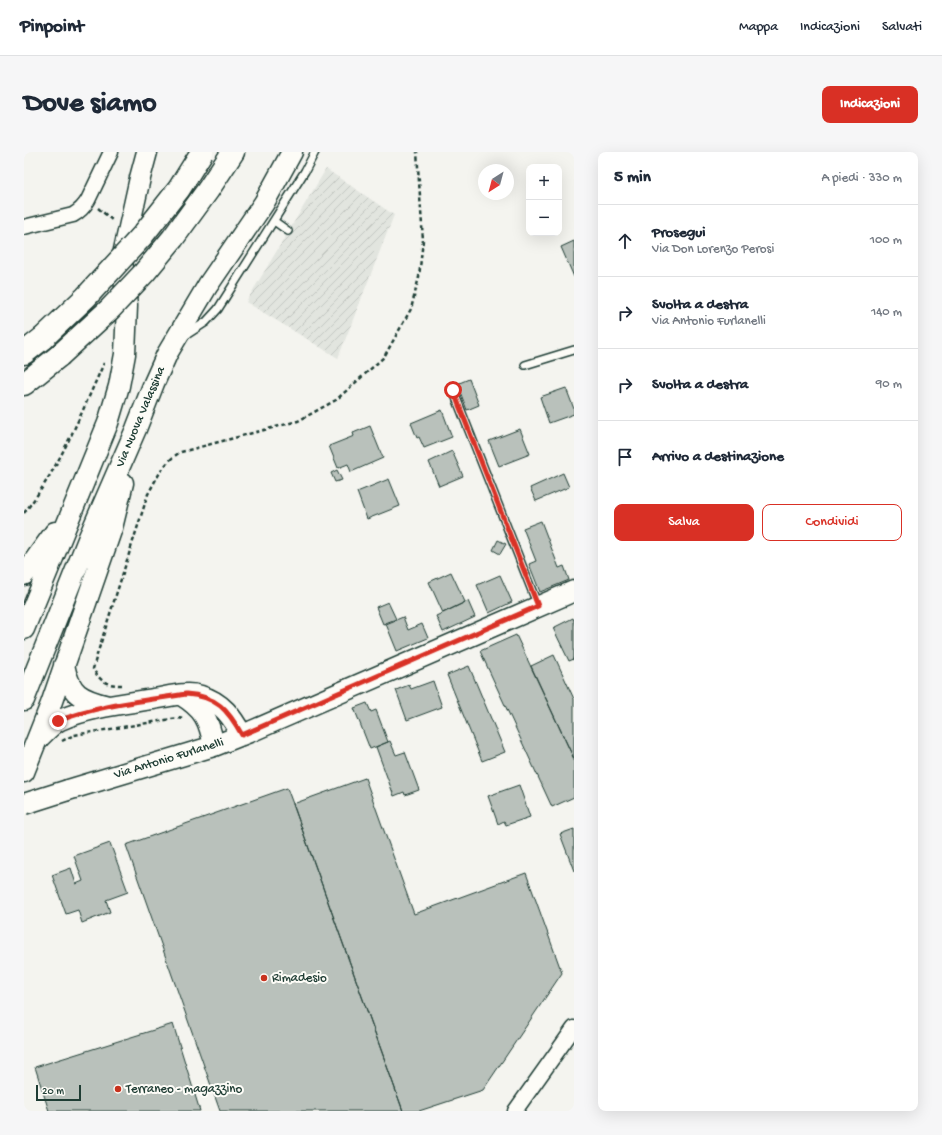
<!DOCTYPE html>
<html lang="it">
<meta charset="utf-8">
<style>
:root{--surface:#fff;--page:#f6f6f7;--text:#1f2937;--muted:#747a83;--line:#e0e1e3;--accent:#d93025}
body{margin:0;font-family:"Gochi Hand",sans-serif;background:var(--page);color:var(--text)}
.controls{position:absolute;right:12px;top:12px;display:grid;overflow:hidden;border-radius:8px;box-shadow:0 4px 16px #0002}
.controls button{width:36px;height:36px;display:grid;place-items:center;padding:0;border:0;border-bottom:1px solid var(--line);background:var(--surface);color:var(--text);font:20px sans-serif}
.compass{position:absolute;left:454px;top:12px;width:36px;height:36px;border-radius:50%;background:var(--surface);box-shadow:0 4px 16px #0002;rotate:216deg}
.scale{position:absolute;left:12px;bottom:10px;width:45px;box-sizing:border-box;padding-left:4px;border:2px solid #1f3d34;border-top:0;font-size:11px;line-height:14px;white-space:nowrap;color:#1f3d34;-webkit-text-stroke:3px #fdfcf7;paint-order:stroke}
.stop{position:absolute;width:12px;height:12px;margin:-9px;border:3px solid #d93025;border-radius:50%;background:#fff}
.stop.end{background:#d93025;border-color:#fff;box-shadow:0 1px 4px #0008}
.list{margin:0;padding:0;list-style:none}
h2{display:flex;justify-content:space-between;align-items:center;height:52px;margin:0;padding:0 16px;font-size:17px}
h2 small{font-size:13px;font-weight:400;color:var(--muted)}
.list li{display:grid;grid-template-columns:26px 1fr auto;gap:12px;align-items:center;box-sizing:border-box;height:72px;padding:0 16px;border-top:1px solid var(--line)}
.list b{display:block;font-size:15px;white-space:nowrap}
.list p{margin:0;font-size:13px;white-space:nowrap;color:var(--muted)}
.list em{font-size:13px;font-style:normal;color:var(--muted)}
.actions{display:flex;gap:8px;padding:12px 16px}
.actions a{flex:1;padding:9px 0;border:1px solid var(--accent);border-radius:8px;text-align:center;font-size:14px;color:var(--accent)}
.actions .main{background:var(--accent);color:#fff}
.icon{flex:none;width:22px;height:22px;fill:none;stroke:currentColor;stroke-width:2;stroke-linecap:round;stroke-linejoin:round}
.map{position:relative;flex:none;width:550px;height:959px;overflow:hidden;border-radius:8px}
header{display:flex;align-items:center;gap:24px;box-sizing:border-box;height:56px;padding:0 20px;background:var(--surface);border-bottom:1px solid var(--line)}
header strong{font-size:19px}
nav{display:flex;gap:22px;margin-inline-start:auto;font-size:14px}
.intro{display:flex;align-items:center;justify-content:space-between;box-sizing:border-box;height:96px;padding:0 24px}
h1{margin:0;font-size:28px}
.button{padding:10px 18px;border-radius:8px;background:var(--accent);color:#fff;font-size:14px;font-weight:700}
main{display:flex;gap:24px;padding:0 24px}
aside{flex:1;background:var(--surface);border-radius:8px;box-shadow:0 4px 16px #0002}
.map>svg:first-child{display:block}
.industrial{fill:url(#industrial-furrows)}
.building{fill:#b9c1bb;stroke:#1f3d34}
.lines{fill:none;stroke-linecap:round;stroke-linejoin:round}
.lane-casing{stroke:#1f3d34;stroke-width:10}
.street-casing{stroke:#1f3d34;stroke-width:17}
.secondary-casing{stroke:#1f3d34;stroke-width:23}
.highway-casing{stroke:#1f3d34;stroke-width:25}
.path{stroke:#1f3d34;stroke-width:2.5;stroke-dasharray:4 3;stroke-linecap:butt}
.lane{stroke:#fdfcf7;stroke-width:7}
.street{stroke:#fdfcf7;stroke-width:14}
.secondary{stroke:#fdfcf7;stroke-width:20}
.highway{stroke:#fdfcf7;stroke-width:22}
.secondary-bridge-casing{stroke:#1f3d34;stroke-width:23;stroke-linecap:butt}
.highway-bridge-casing{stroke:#1f3d34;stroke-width:25;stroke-linecap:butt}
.secondary-bridge{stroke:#fdfcf7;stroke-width:20}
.highway-bridge{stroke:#fdfcf7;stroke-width:22}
.route{stroke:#d93025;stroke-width:5}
.poi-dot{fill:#c8321e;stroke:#fdfcf7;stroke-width:1.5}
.labels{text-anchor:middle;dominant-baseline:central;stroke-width:4;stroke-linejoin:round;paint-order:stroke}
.street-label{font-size:13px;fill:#1f3d34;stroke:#fdfcf7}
.poi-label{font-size:13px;fill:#1f3d34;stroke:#fdfcf7;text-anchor:start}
</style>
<header>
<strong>Pinpoint</strong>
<nav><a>Mappa</a><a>Indicazioni</a><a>Salvati</a></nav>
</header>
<div class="intro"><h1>Dove siamo</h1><a class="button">Indicazioni</a></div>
<main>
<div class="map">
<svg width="550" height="959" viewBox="0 0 550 959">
<defs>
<pattern id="industrial-furrows" width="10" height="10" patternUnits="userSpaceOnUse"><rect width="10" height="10" fill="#e2e5df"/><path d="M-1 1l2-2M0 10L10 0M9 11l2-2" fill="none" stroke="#c1c5c0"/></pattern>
</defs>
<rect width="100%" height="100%" fill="#f4f4ef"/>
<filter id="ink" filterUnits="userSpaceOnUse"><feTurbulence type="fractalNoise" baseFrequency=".025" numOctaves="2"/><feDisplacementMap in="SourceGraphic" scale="8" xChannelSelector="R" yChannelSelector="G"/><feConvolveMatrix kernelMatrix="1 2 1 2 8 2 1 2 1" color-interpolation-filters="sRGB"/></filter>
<g filter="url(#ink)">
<path class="industrial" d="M302,17L370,63L314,206L222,150Z"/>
<path class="building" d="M550,89V125L537,95Z
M445,227L455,253L443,258L433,232Z
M542,236L550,257V262L525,271L516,245Z
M418,258L428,285L400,296L395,285L393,286L387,271Z
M346,274L359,306L327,320L324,312L314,316L305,294L330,284L329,281Z
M496,277L506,302L475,314L465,289Z
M428,299L439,324L415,334L405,310Z
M313,318L318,328L311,330L307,321Z
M539,321L545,335L512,349L506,336Z
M365,327L376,354L343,367L333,340Z
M517,369L535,416L540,414L545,428L516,440L505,412L512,409L499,376Z
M474,388L482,392L476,402L469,398Z
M427,420L441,450L419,461L405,430Z
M476,423L488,450L465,461L453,433Z
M444,449L451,465L419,480L412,464Z
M364,450L372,467L359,472L352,455Z
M379,465L384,478L398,472L404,486L373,499L362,472Z
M549,466L550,469V507L545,509L529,476Z
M492,483L550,607V645L528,655L456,499Z
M530,503L550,547V607L507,514Z
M445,514L481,600L458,609L423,523Z
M409,529L418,555L383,568L372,538L385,533L387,537Z
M343,551L347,560L352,558L364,590L346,597L330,556Z
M366,589L372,603L381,600L395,638L381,643L380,640L370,644L352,595Z
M341,626L390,762L502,721L538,821L459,938L395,959H379L269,652Z
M495,633L506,665L482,673L480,669L474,672L464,644Z
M263,636L269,652L379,959H196L102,693Z
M550,677V719L536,682Z
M86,691L104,740L82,748L86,760L58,771L54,758L42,762L28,723L47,716L52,732L59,729L50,704Z
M149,872L176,959H25L11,915Z"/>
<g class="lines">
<g class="lane-casing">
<path id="lane" d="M250,69L264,79
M159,185L182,170L194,157L281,19L291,0
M501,213L550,198
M429,238L514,454"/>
</g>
<g class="street-casing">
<path id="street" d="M0,75L49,63C56,59 60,55 64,48L87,0
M491,959L550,876"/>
</g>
<g class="secondary-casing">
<path id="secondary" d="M0,423L31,380
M0,477L84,271L95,234L101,202L103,154L98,107L116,26L123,0
M40,513C46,542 56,547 84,554
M157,543C180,557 185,568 190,594
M0,548L65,385L112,277L130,231L143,202L184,133L240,51L268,0
M15,586C21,580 28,572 36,568C65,555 98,552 129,547C144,545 162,539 177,544C198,550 208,565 218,583
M0,620L27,552L88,376L99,331
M44,638L190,594L228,579L550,439"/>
</g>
<g class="highway-casing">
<path id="highway" d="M149,86L184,38L209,0
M0,201L19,186
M0,232L35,204"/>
</g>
<path class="path" d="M74,56L88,68
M0,361C35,317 57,262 80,211
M98,533C82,533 77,530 69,517L72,506L124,342C133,326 140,309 157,300L274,269L312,248L360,205L387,157L395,125L399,88L393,0
M38,589L50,583L154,566L160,567"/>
<use href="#lane" class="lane"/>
<use href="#street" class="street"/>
<use href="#secondary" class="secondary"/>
<use href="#highway" class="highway"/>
<g class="secondary-bridge-casing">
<path id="secondary-bridge" d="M0,652L44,638"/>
</g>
<g class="highway-bridge-casing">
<path id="highway-bridge" d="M19,186L62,145L118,84L155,37L178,0
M35,204L86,157L120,121L149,86"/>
</g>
<use href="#secondary-bridge" class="secondary-bridge"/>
<use href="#highway-bridge" class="highway-bridge"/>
</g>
</g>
<g class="lines" filter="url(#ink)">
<path class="route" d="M34,569C75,553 119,549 162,542C193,544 204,558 218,583L514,454L429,238"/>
</g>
<g class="poi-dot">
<circle cx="240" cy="826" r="4"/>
<circle cx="94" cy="937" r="4"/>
</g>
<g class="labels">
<g class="street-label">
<text transform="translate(117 265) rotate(-67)">Via Nuova Valassina</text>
<text transform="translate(145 607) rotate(-17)">Via Antonio Furlanelli</text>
</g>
<g class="poi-label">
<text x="248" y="826">Rimadesio</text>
<text x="102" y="937">Terraneo - magazzino</text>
</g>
</g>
</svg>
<div class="controls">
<button>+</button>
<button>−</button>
</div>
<svg class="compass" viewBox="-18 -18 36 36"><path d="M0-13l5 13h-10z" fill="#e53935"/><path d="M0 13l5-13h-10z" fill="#747a83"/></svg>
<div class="scale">20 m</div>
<div class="stop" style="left:429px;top:238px"></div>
<div class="stop end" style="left:34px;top:569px"></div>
</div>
<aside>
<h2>5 min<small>A piedi · 330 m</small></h2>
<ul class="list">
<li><svg class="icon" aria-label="ahead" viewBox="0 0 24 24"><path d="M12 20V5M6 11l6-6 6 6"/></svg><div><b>Prosegui</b><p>Via Don Lorenzo Perosi</p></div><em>100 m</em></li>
<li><svg class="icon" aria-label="right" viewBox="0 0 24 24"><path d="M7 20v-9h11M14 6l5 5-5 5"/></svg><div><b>Svolta a destra</b><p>Via Antonio Furlanelli</p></div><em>140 m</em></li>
<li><svg class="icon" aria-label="right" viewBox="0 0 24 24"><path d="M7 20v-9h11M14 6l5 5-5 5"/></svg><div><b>Svolta a destra</b></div><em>90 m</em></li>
<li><svg class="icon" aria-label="arrive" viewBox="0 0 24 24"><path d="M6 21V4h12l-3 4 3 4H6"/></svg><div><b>Arrivo a destinazione</b></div></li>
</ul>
<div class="actions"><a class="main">Salva</a><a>Condividi</a></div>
</aside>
</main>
